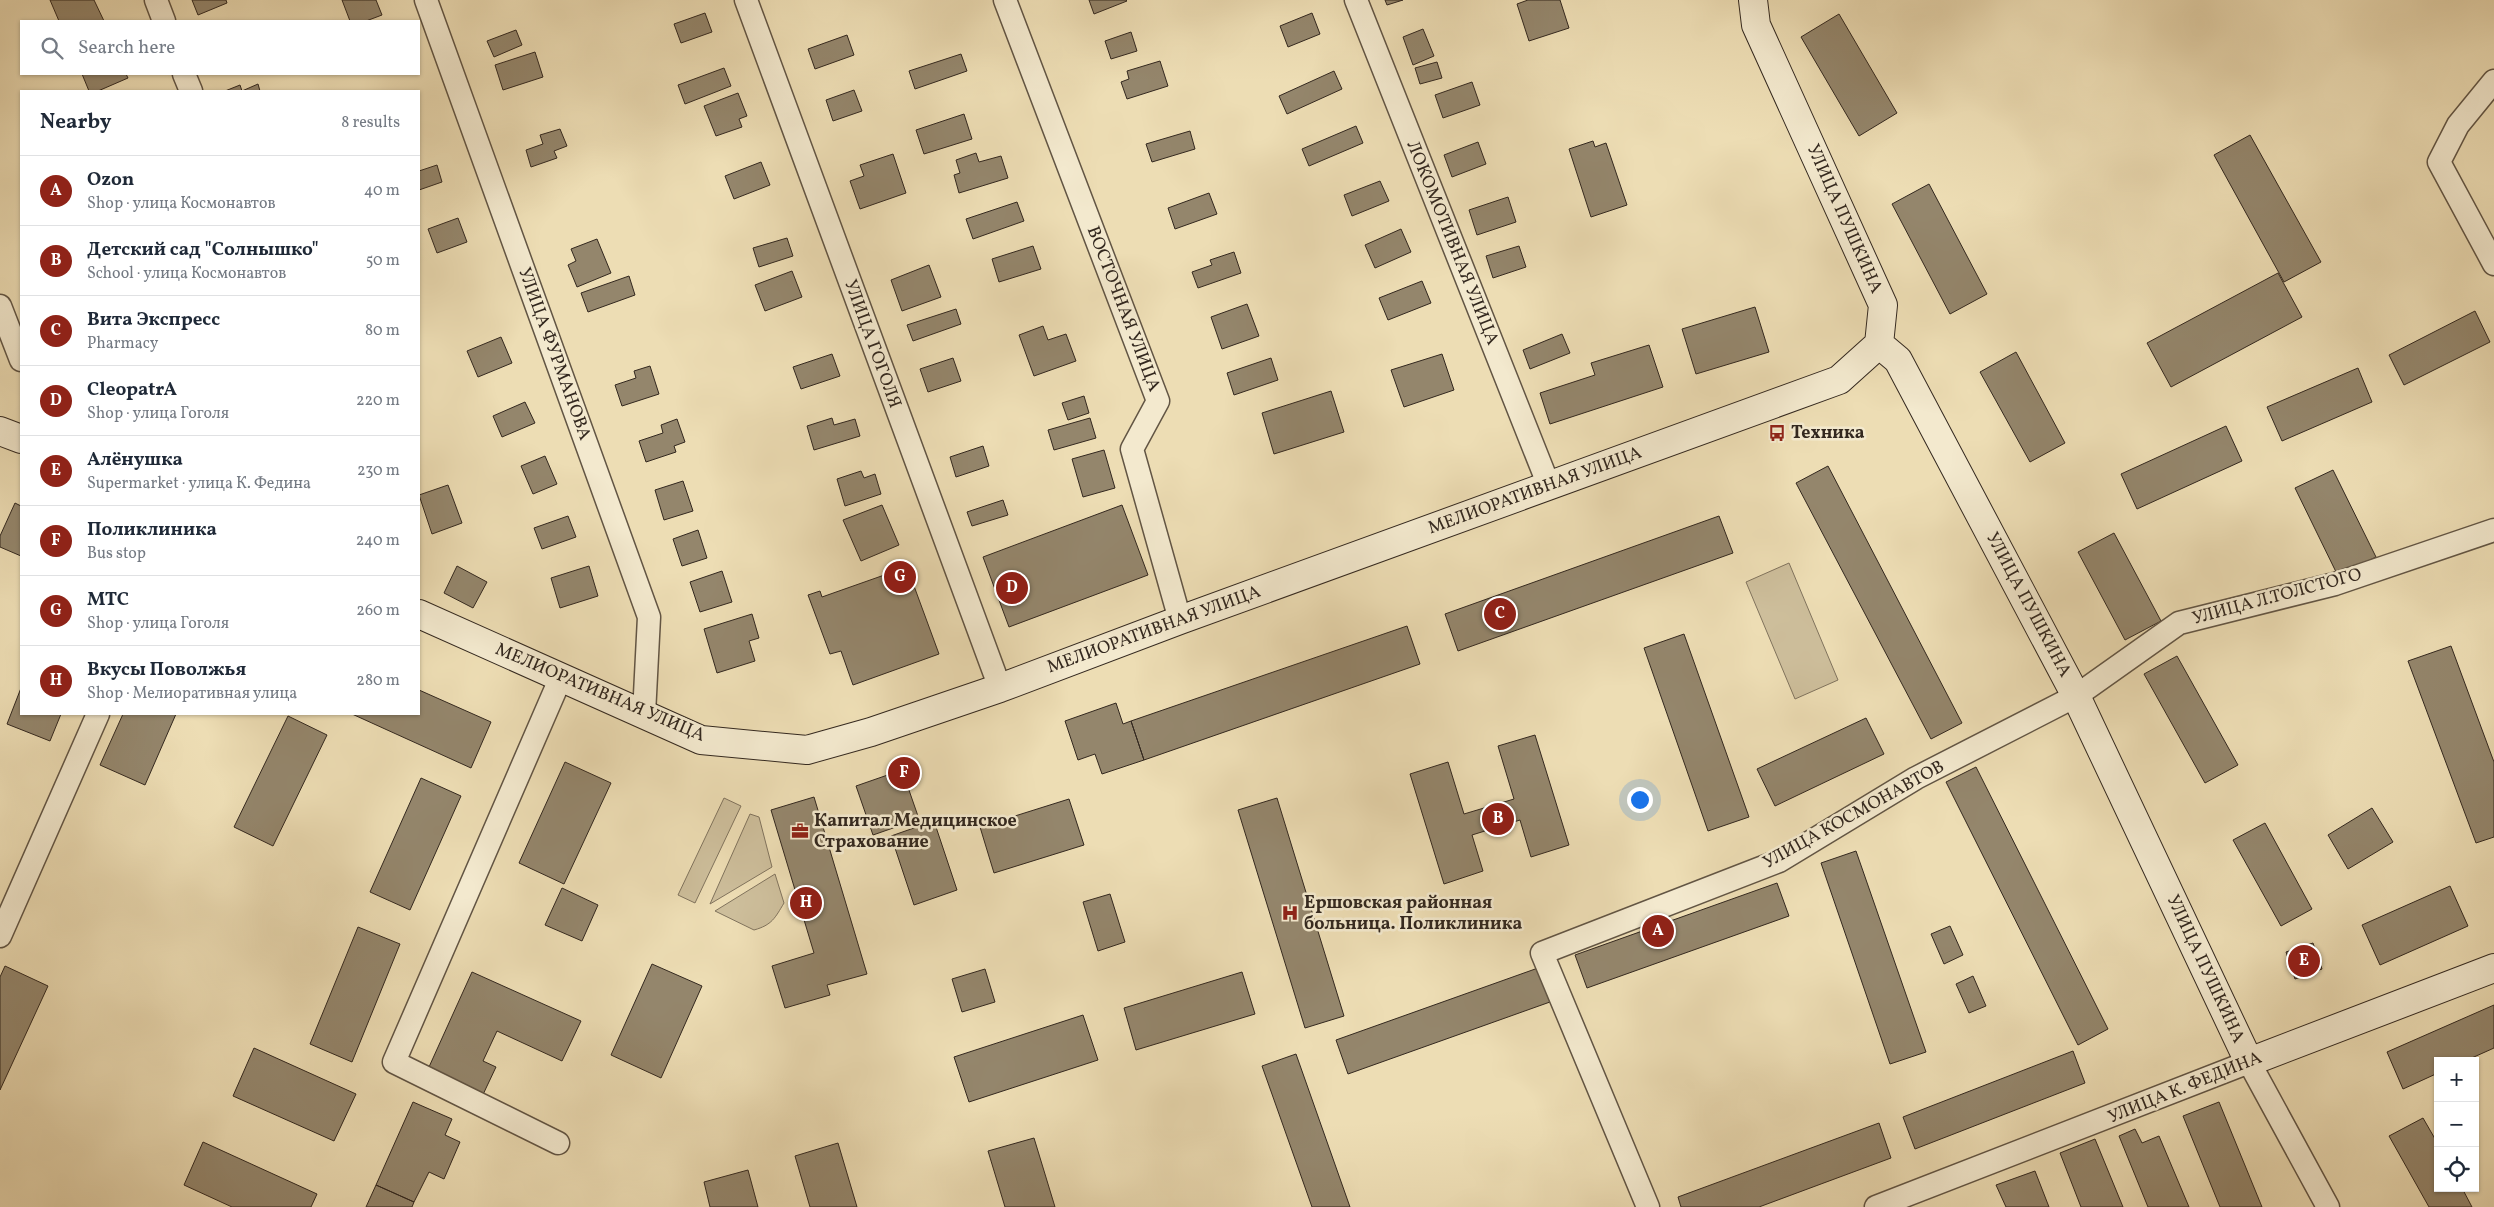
<!DOCTYPE html>
<meta charset="utf-8">
<style>
:root{--surface:#fff;--page:#f2f2f3;--text:#1f2937;--muted:#747a83;--line:#e0e1e3;--accent:#8f2418}
body{margin:0;font-family:Vollkorn,serif;background:var(--page);color:var(--text)}
.controls{position:absolute;right:15px;bottom:15px;display:grid;overflow:hidden;border-radius:0px;box-shadow:0 1px 4px #0004}
.controls button{width:45px;height:45px;display:grid;place-items:center;padding:0;border:0;border-bottom:1px solid var(--line);background:var(--surface);color:var(--text);font:25px sans-serif}
.you{position:absolute;left:1639px;top:799px;width:18px;height:18px;margin:-12px;border:4px solid #fff;border-radius:50%;background:#1a73e8;box-shadow:0 0 0 8px #1a73e833}
.badge{display:grid;place-items:center;width:32px;height:32px;border-radius:50%;background:var(--accent);color:#fff;font-size:16px;font-weight:700}
.pin{position:absolute;translate:-50% -50%;border:2px solid #fff;box-shadow:0 1px 5px #0006}
.list{margin:0;padding:0;list-style:none}
h2{display:flex;justify-content:space-between;align-items:center;height:65px;margin:0;padding:0 20px;font-size:21px}
h2 small{font-size:16px;font-weight:400;color:var(--muted)}
.list li{display:grid;grid-template-columns:32px 1fr auto;gap:15px;align-items:center;box-sizing:border-box;height:70px;padding:0 20px;border-top:1px solid var(--line)}
.list b{display:block;font-size:19px;white-space:nowrap}
.list p{margin:0;font-size:16px;white-space:nowrap;color:var(--muted)}
.list em{font-size:16px;font-style:normal;color:var(--muted)}
.icon{flex:none;width:28px;height:28px;fill:none;stroke:currentColor;stroke-width:2;stroke-linecap:round;stroke-linejoin:round}
.map{position:relative;flex:none;width:2494px;height:1207px;overflow:hidden}
.search{position:absolute;background:var(--surface);box-shadow:0 1px 4px #0004;left:20px;top:20px;width:400px;height:55px;display:flex;align-items:center;gap:12px;box-sizing:border-box;padding:0 18px;border-radius:0px;color:var(--muted);font-size:19px}
.panel{position:absolute;background:var(--surface);box-shadow:0 1px 4px #0004;left:20px;top:90px;width:400px;height:625px;border-radius:0px}
.map>svg:first-child{display:block}
.green{fill:#cdbe9b;stroke:#80735d}
.building{fill:#94866c;stroke:#33281f}
.lines{fill:none;stroke-linecap:round;stroke-linejoin:round}
.street-casing{stroke:#625544;stroke-width:25}
.secondary-casing{stroke:#33281f;stroke-width:30}
.street{stroke:#f3e9ce;stroke-width:22}
.secondary{stroke:#f3e9ce;stroke-width:28}
.labels{text-anchor:middle;dominant-baseline:central;stroke-width:5;stroke-linejoin:round;paint-order:stroke}
.street-label{font-size:18px;fill:#33281f;stroke:#f3e9ce}
.poi-label{font-size:18px;font-weight:bold;fill:#33281f;stroke:#f3e9ce;text-anchor:start}
</style>
<div class="map">
<svg width="2494" height="1207" viewBox="0 0 2494 1207">
<rect width="100%" height="100%" fill="#edddb4"/>
<filter id="stains"><feTurbulence type="fractalNoise" baseFrequency=".004" numOctaves="4"/><feColorMatrix values="0 0 0 0 .2 0 0 0 0 .09 0 0 0 0 .02 0 0 0 .5 -.17"/></filter>
<radialGradient id="worn" r=".72"><stop offset=".6" stop-color="#630" stop-opacity="0"/><stop offset="1" stop-color="#630" stop-opacity=".3"/></radialGradient>
<path class="green" d="M1789,563L1838,680L1795,699L1746,582Z
M724,798L741,806L695,903L678,895Z
M750,814L759,817L772,867L710,904Z
M775,874L784,903C775,918 772,925 754,930L715,911Z"/>
<path class="building" d="M50,0H94L104,21H59Z
M192,0H226L227,3L198,15Z
M342,0H376L382,15L366,21H350Z
M1089,0H1126L1127,1L1094,14Z
M1385,0H1403L1387,5Z
M1528,0H1560L1569,28L1529,41L1517,4Z
M705,13L712,32L681,43L674,24Z
M1312,13L1320,34L1288,47L1280,26Z
M1839,14L1897,113L1859,136L1801,37Z
M1423,29L1434,56L1413,65L1403,37Z
M516,30L522,45L494,57L487,41Z
M1131,32L1137,51L1111,59L1105,41Z
M847,35L854,55L815,69L808,49Z
M535,52L543,77L503,90L495,65Z
M961,54L967,71L915,89L909,71Z
M1160,61L1168,86L1127,99L1121,82L1129,79L1127,71Z
M1437,62L1442,78L1420,84L1415,68Z
M724,68L731,86L685,104L678,85Z
M1334,71L1342,89L1287,114L1279,96Z
M82,74H126L128,78L98,91H89Z
M1472,82L1480,105L1443,118L1435,95Z
M258,84L260,91H225L240,85L242,91Z
M854,90L862,111L833,121L826,100Z
M738,93L747,116L739,119L742,127L716,136L704,106Z
M964,114L972,139L924,154L916,130Z
M1356,126L1363,143L1309,166L1302,149Z
M560,129L567,146L554,151L557,158L531,167L526,150L543,144L540,135Z
M1190,131L1195,149L1152,162L1146,144Z
M2250,135L2321,262L2284,282L2214,155Z
M1593,141L1595,147L1606,143L1627,205L1591,217L1569,149Z
M1478,142L1486,164L1452,177L1444,155Z
M976,153L979,162L1001,156L1008,178L959,193L954,175L960,173L956,160Z
M893,154L906,193L860,209L850,181L864,176L860,165Z
M761,162L770,185L734,199L725,176Z
M437,165L442,182L419,190V171Z
M1380,181L1389,201L1352,216L1344,195Z
M1929,184L1987,294L1950,314L1892,204Z
M1209,193L1217,214L1175,229L1168,208Z
M1508,197L1516,222L1477,235L1469,210Z
M1017,202L1024,221L973,239L966,219Z
M458,218L467,242L437,253L428,229Z
M1401,229L1411,252L1375,268L1365,245Z
M787,238L793,256L759,267L753,248Z
M597,239L611,273L577,287L568,265L576,261L571,249Z
M1033,246L1041,269L999,282L992,259Z
M1519,246L1526,267L1493,278L1486,256Z
M1234,252L1241,273L1198,288L1192,272L1212,265L1210,260Z
M929,265L941,297L902,311L891,280Z
M792,271L802,297L765,311L755,285Z
M2278,273L2302,317L2171,387L2147,343Z
M629,276L635,295L588,312L581,293Z
M1422,281L1431,303L1388,320L1379,298Z
M1247,304L1259,336L1222,349L1211,317Z
M1755,307L1769,352L1696,374L1682,329Z
M956,309L961,324L913,341L907,325Z
M2475,311L2490,342L2404,385L2389,355Z
M1043,326L1048,340L1066,334L1076,361L1034,376L1019,335Z
M1562,334L1570,353L1530,369L1523,350Z
M501,337L512,363L478,377L467,351Z
M1649,345L1663,387L1550,424L1540,393L1595,375L1591,363Z
M2016,352L2065,443L2030,462L1980,372Z
M832,354L840,376L801,389L793,367Z
M1442,354L1454,390L1404,407L1391,370Z
M953,358L961,381L928,392L920,369Z
M1271,358L1278,380L1234,395L1227,373Z
M650,366L659,394L622,406L615,385L636,378L634,371Z
M2358,368L2372,402L2282,441L2267,407Z
M1331,391L1344,432L1274,454L1262,413Z
M1084,396L1089,413L1068,420L1062,403Z
M525,402L535,423L502,437L493,416Z
M832,418L834,425L855,419L860,436L814,450L807,426Z
M1090,418L1096,438L1054,450L1048,430Z
M677,419L685,442L674,446L676,452L646,462L639,441L663,433L661,425Z
M2226,426L2242,461L2137,509L2121,474Z
M983,446L989,466L956,477L950,457Z
M1104,450L1115,488L1083,497L1072,459Z
M545,456L557,484L533,494L521,466Z
M1828,466L1962,723L1931,739L1796,483Z
M2333,470L2376,557L2338,576L2295,488Z
M861,471L864,478L875,474L881,494L845,506L837,479Z
M683,481L693,511L664,520L655,490Z
M448,485L462,523L432,534L419,495Z
M1003,500L1008,515L972,526L967,512Z
M15,503L21,506V556L0,547V536Z
M882,505L899,545L861,561L843,520Z
M1122,505L1148,575L1009,627L983,557Z
M568,516L576,537L542,549L534,528Z
M1719,516L1733,553L1458,651L1445,614Z
M698,530L707,558L682,566L673,539Z
M2114,533L2161,621L2125,640L2078,552Z
M457,566L487,582L473,608L444,593Z
M589,566L598,596L560,608L551,578Z
M907,567L939,654L853,685L841,651L830,654L808,595L820,591L822,597Z
M722,571L732,602L700,612L690,582Z
M752,614L759,638L749,641L755,661L717,673L704,629Z
M1407,626L1420,664L1144,760L1131,721Z
M1684,634L1749,817L1708,831L1644,648Z
M2451,646L2494,762V837L2476,843L2408,661Z
M2177,656L2238,765L2205,783L2144,674Z
M21,688V714H61L50,741L7,724Z
M419,690L491,722L471,768L352,714H419Z
M1116,703L1123,724L1131,721L1144,760L1102,774L1095,754L1078,760L1065,721Z
M123,714H176L145,785L100,765Z
M288,716L327,735L273,846L234,827Z
M1866,718L1884,754L1775,806L1757,769Z
M1535,735L1569,845L1531,857L1520,820L1472,835L1483,871L1444,884L1410,774L1448,762L1464,814L1514,799L1498,746Z
M565,762L611,783L564,884L519,863Z
M1976,767L2108,1029L2078,1045L1946,782Z
M902,770L919,819L873,835L856,786Z
M421,778L461,796L410,910L370,892Z
M814,797L867,974L827,985L830,995L785,1008L772,966L814,953L771,810Z
M1277,798L1344,1016L1305,1028L1238,810Z
M1069,799L1084,845L994,873L980,827Z
M2372,808L2393,842L2348,869L2328,835Z
M934,821L957,890L914,905L891,836Z
M2265,823L2312,909L2281,926L2233,840Z
M1856,851L1926,1052L1890,1064L1821,863Z
M1777,883L1789,916L1587,988L1575,955Z
M2450,886L2468,926L2380,965L2362,925Z
M562,888L598,905L582,941L545,925Z
M1110,894L1125,942L1098,951L1083,902Z
M1950,926L1963,955L1944,964L1931,934Z
M358,927L400,944L352,1062L310,1044Z
M2313,943L2322,969L2295,979L2286,952Z
M652,964L702,986L661,1078L611,1055Z
M5,966L48,986L0,1090V977Z
M1538,968L1550,1002L1348,1074L1336,1040Z
M985,969L995,1002L962,1012L952,979Z
M472,972L581,1021L562,1061L497,1031L483,1061L496,1067L479,1103L424,1078Z
M1242,972L1255,1014L1136,1050L1124,1008Z
M1973,976L1986,1006L1969,1013L1956,984Z
M2494,1005V1048L2465,1061H2438V1073L2403,1089L2387,1052Z
M1083,1015L1098,1060L969,1102L954,1057Z
M254,1048L356,1094L334,1141L233,1096Z
M2073,1051L2085,1083L1915,1149L1903,1117Z
M1296,1054L1350,1207H1312L1262,1066Z
M413,1102L452,1119L445,1135L460,1142L444,1179L429,1172L414,1202L376,1185Z
M2219,1102L2262,1207H2220L2183,1116Z
M2423,1118L2438,1144V1188H2462L2472,1207H2429L2389,1136Z
M1879,1123L1891,1158L1759,1207H1681L1678,1197Z
M2135,1129L2142,1143L2159,1136L2189,1207H2148L2119,1136Z
M1034,1138L1055,1207H1005L988,1151Z
M2095,1139L2123,1207H2081L2060,1153Z
M203,1142L317,1194L311,1207H232L184,1185Z
M838,1143L857,1207H810L795,1156Z
M748,1170L758,1207H710L704,1182Z
M2035,1171L2049,1207H2006L1996,1185Z
M376,1185L414,1202L412,1207H366Z"/>
<g class="lines">
<g class="street-casing">
<path id="street" d="M156,0L164,21
M426,0L649,617L644,714
M746,0L1000,688
M1005,0L1158,401L1132,449L1180,620
M1356,0L1549,486
M184,74L191,91
M2494,81L2458,125L2439,162L2494,264
M0,306L21,360
M0,936L98,714
M558,1143L394,1062L561,677
M1648,1207L1542,953L1779,861L1916,778L2076,696L2179,623L2335,584L2494,530
M1876,1207L2249,1062L2328,1207"/>
</g>
<g class="secondary-casing">
<path id="secondary" d="M1753,0L1756,25L1883,305L1879,344
M1879,344L1898,360L2076,696L2249,1062L2494,968
M0,431L21,439
M419,614L701,740L807,750L871,732L1000,688L1180,620L1839,380L1879,344"/>
</g>
<use href="#street" class="street"/>
<use href="#secondary" class="secondary"/>
</g>
<defs>
<g id="bus-bare" transform="scale(1.35)"><path d="M-5-6H5V4H4V6H2V4H-2V6H-4V4H-5ZM-3.5-4V0h7V-4ZM-3.5 1.2v1.5H-2V1.2ZM2 1.2v1.5H3.5V1.2Z" fill="#8f2418" stroke="#f3e9ce" stroke-width="2.5" paint-order="stroke"/></g>
<g id="office-bare" transform="scale(1.35)"><path d="M-6-3h4V-5.5h4V-3h4V5H-6ZM-1-4.5V-3h2v-1.5ZM-6 0V1H6V0Z" fill="#8f2418" stroke="#f3e9ce" stroke-width="2.5" paint-order="stroke"/></g>
<g id="hospital-bare" transform="scale(1.35)"><path d="M-5-5h3v3.5h4V-5h3V5h-3V1.5h-4V5h-3Z" fill="#8f2418" stroke="#f3e9ce" stroke-width="2.5" paint-order="stroke"/></g>
</defs>
<g fill-rule="evenodd">
<use href="#bus-bare" x="1777" y="433"/>
<use href="#office-bare" x="800" y="831"/>
<use href="#hospital-bare" x="1290" y="913"/>
</g>
<g class="labels">
<g class="street-label">
<text transform="translate(1844 219) rotate(66)">УЛИЦА ПУШКИНА</text>
<text transform="translate(1452 243) rotate(68)">ЛОКОМОТИВНАЯ УЛИЦА</text>
<text transform="translate(1123 309) rotate(69)">ВОСТОЧНАЯ УЛИЦА</text>
<text transform="translate(872 344) rotate(70)">УЛИЦА ГОГОЛЯ</text>
<text transform="translate(554 354) rotate(70)">УЛИЦА ФУРМАНОВА</text>
<text transform="translate(1535 491) rotate(-20)">МЕЛИОРАТИВНАЯ УЛИЦА</text>
<text transform="translate(2277 597) rotate(-15)">УЛИЦА Л.ТОЛСТОГО</text>
<text transform="translate(2028 605) rotate(62)">УЛИЦА ПУШКИНА</text>
<text transform="translate(1154 630) rotate(-20)">МЕЛИОРАТИВНАЯ УЛИЦА</text>
<text transform="translate(600 693) rotate(23)">МЕЛИОРАТИВНАЯ УЛИЦА</text>
<text transform="translate(1854 815) rotate(-29)">УЛИЦА КОСМОНАВТОВ</text>
<text transform="translate(2205 969) rotate(65)">УЛИЦА ПУШКИНА</text>
<text transform="translate(2185 1088) rotate(-22)">УЛИЦА К. ФЕДИНА</text>
</g>
<g class="poi-label">
<text x="1791" y="433">Техника</text>
<text x="814" y="821">Капитал Медицинское<tspan x="814" dy="21">Страхование</tspan></text>
<text x="1304" y="903">Ершовская районная<tspan x="1304" dy="21">больница. Поликлиника</tspan></text>
</g>
</g>
<rect width="100%" height="100%" filter="url(#stains)"/>
<rect width="100%" height="100%" fill="url(#worn)"/>
</svg>
<div class="controls">
<button>+</button>
<button>−</button>
<button><svg class="icon" aria-label="locate" viewBox="0 0 24 24"><circle cx="12" cy="12" r="6"/><path d="M12 2v4M12 18v4M2 12h4M18 12h4"/></svg></button>
</div>
<div class="you"></div>
<div class="pin badge" style="left:1658px;top:931px">A</div>
<div class="pin badge" style="left:1498px;top:819px">B</div>
<div class="pin badge" style="left:1500px;top:614px">C</div>
<div class="pin badge" style="left:1012px;top:588px">D</div>
<div class="pin badge" style="left:2304px;top:961px">E</div>
<div class="pin badge" style="left:904px;top:773px">F</div>
<div class="pin badge" style="left:900px;top:577px">G</div>
<div class="pin badge" style="left:806px;top:903px">H</div>
<div class="search"><svg class="icon" aria-label="search" viewBox="0 0 24 24"><circle cx="10" cy="10" r="6"/><path d="M15 15l6 6"/></svg>Search here</div>
<section class="panel">
<h2>Nearby<small>8 results</small></h2>
<ul class="list">
<li><span class="badge">A</span><div><b>Ozon</b><p>Shop · улица Космонавтов</p></div><em>40 m</em></li>
<li><span class="badge">B</span><div><b>Детский сад &quot;Солнышко&quot;</b><p>School · улица Космонавтов</p></div><em>50 m</em></li>
<li><span class="badge">C</span><div><b>Вита Экспресс</b><p>Pharmacy</p></div><em>80 m</em></li>
<li><span class="badge">D</span><div><b>CleopatrA</b><p>Shop · улица Гоголя</p></div><em>220 m</em></li>
<li><span class="badge">E</span><div><b>Алёнушка</b><p>Supermarket · улица К. Федина</p></div><em>230 m</em></li>
<li><span class="badge">F</span><div><b>Поликлиника</b><p>Bus stop</p></div><em>240 m</em></li>
<li><span class="badge">G</span><div><b>МТС</b><p>Shop · улица Гоголя</p></div><em>260 m</em></li>
<li><span class="badge">H</span><div><b>Вкусы Поволжья</b><p>Shop · Мелиоративная улица</p></div><em>280 m</em></li>
</ul>
</section>
</div>
